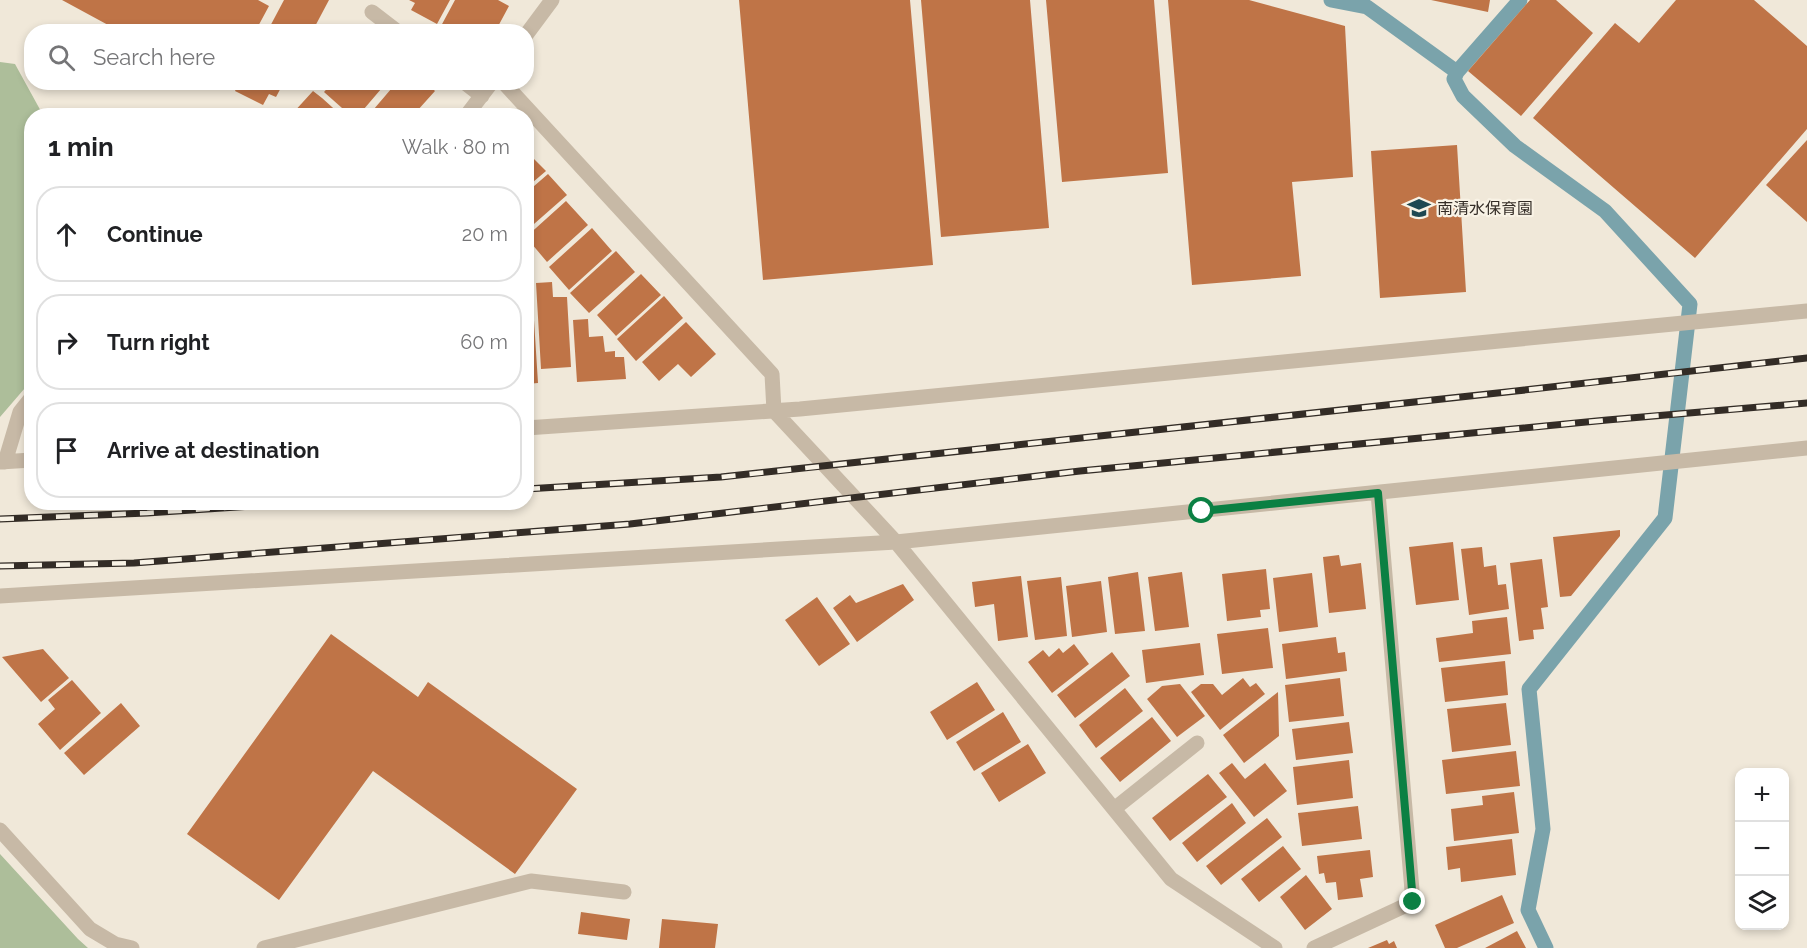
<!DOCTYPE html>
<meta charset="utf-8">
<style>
:root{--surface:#fff;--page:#f2f2f2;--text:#202124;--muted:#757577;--line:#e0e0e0}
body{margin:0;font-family:Raleway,"Noto Sans JP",sans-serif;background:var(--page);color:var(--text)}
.controls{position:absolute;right:18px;bottom:18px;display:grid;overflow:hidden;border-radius:12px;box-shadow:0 3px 9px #0003}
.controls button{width:54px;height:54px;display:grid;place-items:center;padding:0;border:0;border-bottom:2px solid var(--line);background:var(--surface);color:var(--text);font:30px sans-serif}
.stop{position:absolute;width:18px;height:18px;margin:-14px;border:4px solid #0b8043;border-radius:50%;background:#fff}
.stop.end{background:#0b8043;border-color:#fff;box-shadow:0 2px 6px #0008}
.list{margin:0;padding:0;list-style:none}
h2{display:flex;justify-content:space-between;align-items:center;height:78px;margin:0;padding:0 24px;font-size:26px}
h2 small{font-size:20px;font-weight:400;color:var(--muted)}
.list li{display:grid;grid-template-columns:39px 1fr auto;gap:18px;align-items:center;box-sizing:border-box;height:96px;margin:0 12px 12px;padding:0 12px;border:2px solid var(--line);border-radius:24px}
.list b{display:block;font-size:22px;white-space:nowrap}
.list em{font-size:20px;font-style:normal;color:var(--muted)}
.icon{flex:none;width:33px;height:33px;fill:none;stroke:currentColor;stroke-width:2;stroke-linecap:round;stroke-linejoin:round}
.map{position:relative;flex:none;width:1807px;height:948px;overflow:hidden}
.search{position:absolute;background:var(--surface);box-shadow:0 3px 9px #0003;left:24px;top:24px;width:510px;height:66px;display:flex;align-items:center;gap:15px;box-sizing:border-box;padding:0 21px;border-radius:24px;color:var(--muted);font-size:22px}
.panel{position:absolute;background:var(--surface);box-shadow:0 3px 9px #0003;left:24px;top:108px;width:510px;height:402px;border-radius:24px}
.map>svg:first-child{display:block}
.green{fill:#adbe9a}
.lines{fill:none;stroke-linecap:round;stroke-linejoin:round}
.stream{stroke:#7aa3ab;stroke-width:15}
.building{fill:#bf7447}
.minor{stroke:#c7b9a6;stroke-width:15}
.rail-casing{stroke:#332c26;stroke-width:7}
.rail{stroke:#f8f2e5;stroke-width:4.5;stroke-dasharray:14;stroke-linecap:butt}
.route{stroke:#0b8043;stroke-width:8}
.labels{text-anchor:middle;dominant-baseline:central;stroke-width:4.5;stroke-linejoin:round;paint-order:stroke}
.poi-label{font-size:16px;fill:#332c26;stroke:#f8f2e5;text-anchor:start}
</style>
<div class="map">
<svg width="1807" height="948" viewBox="0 0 1807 948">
<rect width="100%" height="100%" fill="#f0e8d9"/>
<path class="green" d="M0,62L15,64L43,115L32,116L31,381L0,417Z
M0,854L78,939L88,948H0Z"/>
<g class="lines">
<path class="stream" d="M1331,0L1367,7L1457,72
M1520,0L1457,72L1454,79L1463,96L1515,146L1605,211L1690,304L1665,518L1529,689L1543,829L1528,910L1546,948"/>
</g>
<path class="building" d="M62,0H258L269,6L255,32H121Z
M284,0H329L312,32H267Z
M409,0H450L437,24L411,10L415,3Z
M455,0H498L509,6L495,32H452L441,26Z
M739,0H910L933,265L763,280Z
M921,0H1030L1049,228L941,237Z
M1046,0H1154L1168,173L1062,182Z
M1168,0H1249L1345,26L1353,177L1292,182L1301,276L1192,285Z
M1431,0H1490L1488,12Z
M1530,0H1556L1593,33L1521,116L1468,71Z
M1676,0H1754L1807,46V129L1695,258L1533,118L1615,23L1639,43Z
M239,82H284L276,97L269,94L263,105L235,91Z
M333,82H387L358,116H351L324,92Z
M397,82H426L435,91L417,111L422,116H368Z
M313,91L322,98L342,116H293L292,114Z
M1807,140V222L1766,185Z
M1457,145L1466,292L1380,298L1371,151Z
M526,151L546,171L526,188Z
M548,174L567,195L526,231V193Z
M566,201L588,225L547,262L526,237Z
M592,228L612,251L569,290L549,267Z
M616,251L635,272L589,313L570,293Z
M641,274L661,295L616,336L597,315Z
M552,282L553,297H567L571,367L541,369L536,283Z
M526,289H532L538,383L526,384Z
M664,296L683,318L636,361L617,339Z
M588,319L589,337L603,336L605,352L615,351V357H624L626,379L577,382L573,320Z
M686,322L716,354L691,377L678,364L659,381L642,362Z
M1620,530V536L1571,596L1560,597L1553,537Z
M1453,542L1459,600L1416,605L1409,547Z
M1482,547L1484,567L1496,565L1498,585L1506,584L1509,609L1469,615L1461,549Z
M1339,555L1341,566L1361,563L1366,609L1329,613L1323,557Z
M1542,559L1548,607L1541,608L1544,629L1533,630L1534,639L1519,641L1510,563Z
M1266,569L1270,609L1260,610L1261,617L1227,621L1222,574Z
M1138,572L1145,631L1115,634L1108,577Z
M1182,572L1189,627L1155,631L1148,577Z
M1312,573L1318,627L1279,632L1273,578Z
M1021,576L1028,637L998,641L994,604L975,607L972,582Z
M1061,577L1067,636L1035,640L1027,581Z
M1101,581L1107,632L1072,637L1066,586Z
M903,584L914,600L857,642L833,608L850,595L856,603Z
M817,597L850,644L819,666L785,620Z
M1507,617L1511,654L1439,662L1436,638L1473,633L1472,621Z
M1268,628L1273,668L1222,674L1217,634Z
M331,634L418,697L428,682L577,789L515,874L373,771L279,900L187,834Z
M1336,637L1338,653L1345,652L1347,671L1286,679L1282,644Z
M1200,643L1204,675L1146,683L1142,650Z
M1074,644L1089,664L1052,693L1028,662L1043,650L1049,657L1059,648L1063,653Z
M43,649L69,678L41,702L2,657Z
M1112,652L1130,676L1075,718L1057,695Z
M1505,661L1508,695L1445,702L1441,668Z
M1243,678L1250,687L1256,683L1265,694L1220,730L1191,692L1201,684H1213L1222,695Z
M1340,678L1344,716L1289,722L1285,685Z
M72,680L101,713L60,750L38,724L55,709L48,700Z
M977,682L995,710L947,740L930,712Z
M1180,684L1205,716L1177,737L1147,699L1162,686Z
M1125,688L1143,711L1096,748L1079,725Z
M1278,692L1279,736L1244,763L1223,735Z
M121,703L140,726L84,775L64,753Z
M1506,703L1511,745L1452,752L1447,709Z
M1003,712L1021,742L974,771L956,742Z
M1152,717L1171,741L1120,782L1100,758Z
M1349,722L1353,753L1296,760L1292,729Z
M1028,744L1046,773L999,802L981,773Z
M1516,751L1520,786L1446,794L1442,760Z
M1349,760L1353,798L1297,805L1293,767Z
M1232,763L1245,779L1265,763L1287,791L1254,817L1219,773Z
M1208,774L1227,797L1170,841L1152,818Z
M1514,792L1519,833L1454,841L1451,809L1483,805L1482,796Z
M1232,803L1246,823L1197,862L1182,843Z
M1358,806L1362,839L1302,846L1298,813Z
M1267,818L1282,837L1221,885L1206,866Z
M1512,839L1516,875L1461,882L1460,868L1448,870L1446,847Z
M1283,846L1301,869L1259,902L1241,879Z
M1370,850L1373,877L1360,879L1363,897L1338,900L1336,882L1326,883L1324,873L1319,874L1317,856Z
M1306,875L1332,909L1305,930L1280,897Z
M1502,895L1514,923L1457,948H1445L1435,925Z
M581,912L630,919L627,940L578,934Z
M662,919L718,924L715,948H659Z
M1517,931L1526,948H1485L1502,939Z
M1387,940L1389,944L1394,941L1397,948H1368Z"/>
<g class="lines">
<path class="minor" d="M372,12L398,32
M526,35L552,0
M464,82L482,96
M503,82L772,374L774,411L896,542L1171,879L1275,948
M466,116L492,82
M526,428L800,409L1807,311
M0,462L32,460
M5,462L20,412L32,397
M0,596L896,542L1807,448
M1114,809L1197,743
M0,830L90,929L115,944L132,948
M264,948L531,881L624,892
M1314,948L1413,902L1378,493"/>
<g class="rail-casing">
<path id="rail" d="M526,489L721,477L1516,391L1807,358
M0,519L147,513L312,502
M0,566L134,563L630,524L1080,471L1607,420L1807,403"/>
</g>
<use href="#rail" class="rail"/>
</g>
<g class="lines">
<path class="route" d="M1202,511L1378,493L1413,902"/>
</g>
<defs>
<g id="school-bare" transform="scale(1.8)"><path d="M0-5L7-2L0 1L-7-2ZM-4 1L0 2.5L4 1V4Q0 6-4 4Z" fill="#1e4852" stroke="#f8f2e5" stroke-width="2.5" paint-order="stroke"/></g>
</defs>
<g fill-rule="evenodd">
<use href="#school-bare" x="1419" y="208"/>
</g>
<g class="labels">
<g class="poi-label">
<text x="1437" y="208">南清水保育園</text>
</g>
</g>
</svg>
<div class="controls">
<button>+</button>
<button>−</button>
<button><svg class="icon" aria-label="layers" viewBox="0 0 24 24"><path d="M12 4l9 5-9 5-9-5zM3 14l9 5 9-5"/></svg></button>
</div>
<div class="stop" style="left:1202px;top:511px"></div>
<div class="stop end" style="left:1413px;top:902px"></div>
<div class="search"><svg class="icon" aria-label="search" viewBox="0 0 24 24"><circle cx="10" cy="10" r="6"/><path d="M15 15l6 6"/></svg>Search here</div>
<section class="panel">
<h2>1 min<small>Walk · 80 m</small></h2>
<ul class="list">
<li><svg class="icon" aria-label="ahead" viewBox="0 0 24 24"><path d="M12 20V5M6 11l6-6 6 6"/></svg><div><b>Continue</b></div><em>20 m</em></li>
<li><svg class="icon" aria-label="right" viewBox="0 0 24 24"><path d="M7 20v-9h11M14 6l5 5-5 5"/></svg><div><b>Turn right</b></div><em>60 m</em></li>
<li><svg class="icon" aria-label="arrive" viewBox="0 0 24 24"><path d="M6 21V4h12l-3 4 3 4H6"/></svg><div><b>Arrive at destination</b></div></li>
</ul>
</section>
</div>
